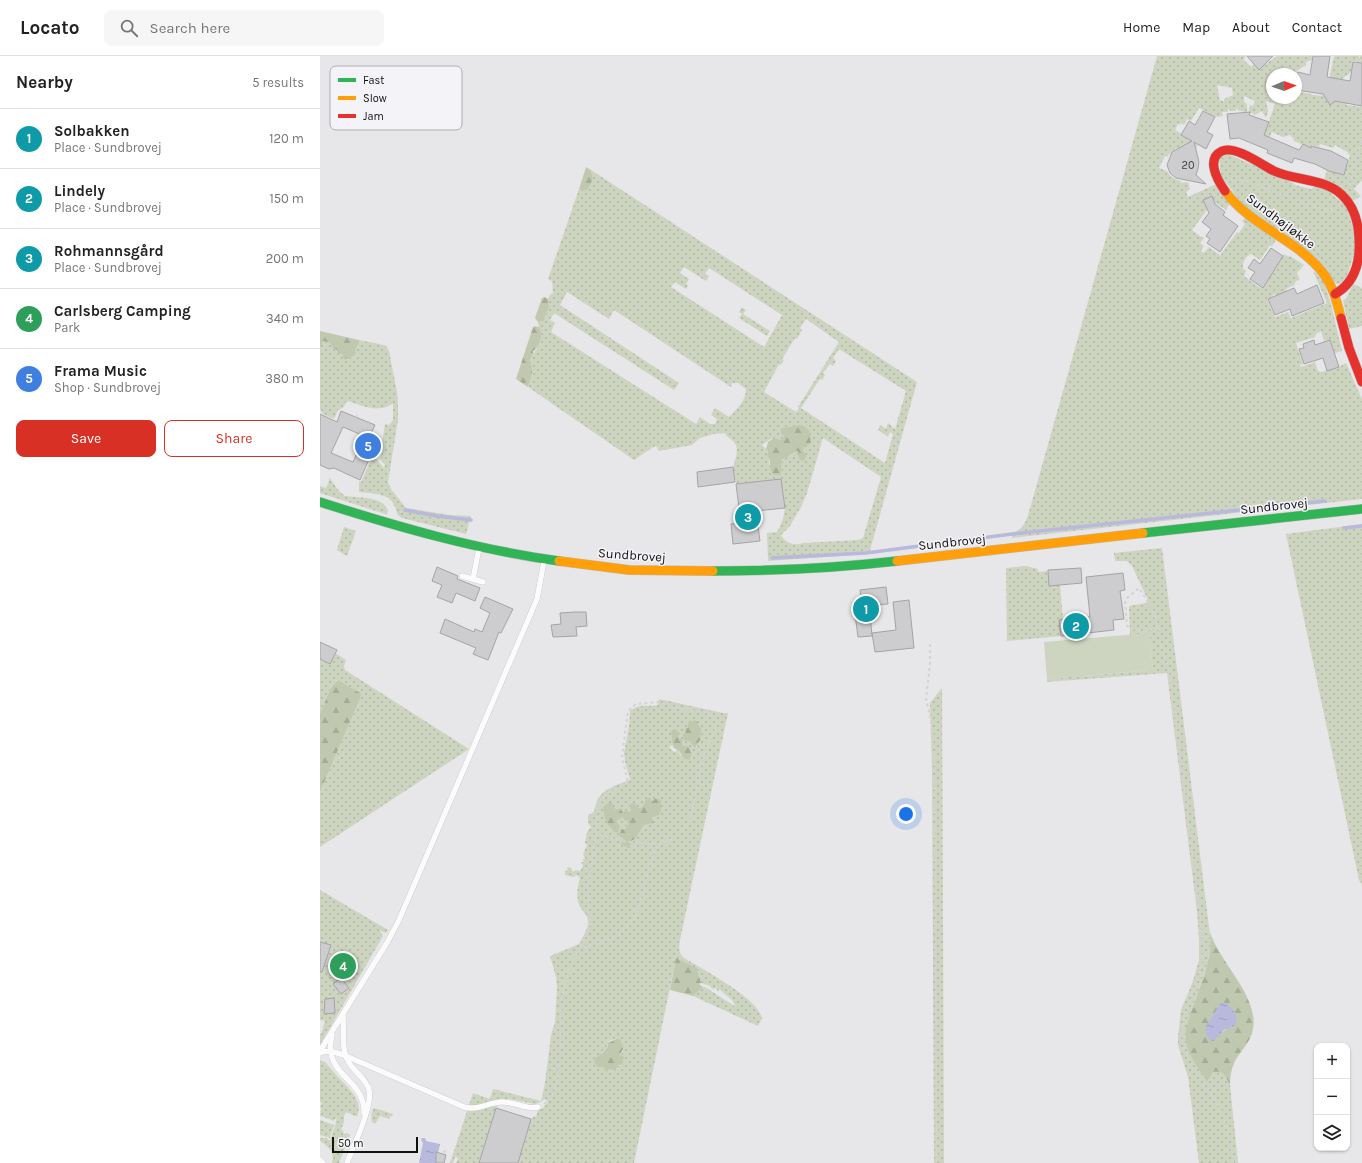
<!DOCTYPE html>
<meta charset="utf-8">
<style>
:root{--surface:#fff;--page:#f6f6f6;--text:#222;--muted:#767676;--line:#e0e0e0;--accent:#d93025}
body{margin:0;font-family:Karla,sans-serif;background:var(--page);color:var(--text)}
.controls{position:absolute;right:12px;bottom:12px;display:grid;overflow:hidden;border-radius:8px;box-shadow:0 1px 3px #0004}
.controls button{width:36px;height:36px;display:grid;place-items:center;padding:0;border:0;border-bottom:1px solid var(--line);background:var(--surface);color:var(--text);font:20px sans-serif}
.compass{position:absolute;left:946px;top:12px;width:36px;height:36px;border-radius:50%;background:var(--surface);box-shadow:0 1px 3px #0004;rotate:88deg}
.scale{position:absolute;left:12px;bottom:10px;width:86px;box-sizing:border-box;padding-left:4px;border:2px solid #101011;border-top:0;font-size:11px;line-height:14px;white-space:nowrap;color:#101011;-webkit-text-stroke:3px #f3f3f8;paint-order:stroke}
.you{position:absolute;left:586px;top:758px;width:14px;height:14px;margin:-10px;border:3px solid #fff;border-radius:50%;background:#1a73e8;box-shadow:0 0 0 6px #1a73e833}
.badge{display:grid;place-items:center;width:26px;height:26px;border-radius:50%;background:var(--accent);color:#fff;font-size:13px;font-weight:700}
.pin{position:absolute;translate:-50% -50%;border:2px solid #fff;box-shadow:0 1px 4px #0006}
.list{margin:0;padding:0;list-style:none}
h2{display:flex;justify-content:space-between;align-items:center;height:52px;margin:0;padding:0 16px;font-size:17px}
h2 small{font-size:13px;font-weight:400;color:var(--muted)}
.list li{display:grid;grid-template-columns:26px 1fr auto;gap:12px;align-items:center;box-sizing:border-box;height:60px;padding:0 16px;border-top:1px solid var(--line)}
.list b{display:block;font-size:15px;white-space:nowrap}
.list p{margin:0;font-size:13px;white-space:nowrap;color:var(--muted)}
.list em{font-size:13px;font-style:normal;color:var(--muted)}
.actions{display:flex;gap:8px;padding:12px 16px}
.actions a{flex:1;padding:9px 0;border:1px solid var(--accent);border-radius:8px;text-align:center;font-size:14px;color:var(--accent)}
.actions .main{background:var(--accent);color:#fff}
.icon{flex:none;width:22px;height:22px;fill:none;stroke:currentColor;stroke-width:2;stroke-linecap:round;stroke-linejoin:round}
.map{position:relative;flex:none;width:1042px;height:1107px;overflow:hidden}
header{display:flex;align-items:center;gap:24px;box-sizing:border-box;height:56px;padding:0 20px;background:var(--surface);border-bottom:1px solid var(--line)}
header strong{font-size:19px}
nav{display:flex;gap:22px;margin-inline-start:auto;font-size:14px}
.search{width:280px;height:36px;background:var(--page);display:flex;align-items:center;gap:10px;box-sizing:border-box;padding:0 14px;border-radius:8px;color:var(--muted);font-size:15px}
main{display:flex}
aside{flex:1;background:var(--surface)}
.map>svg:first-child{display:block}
.grass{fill:url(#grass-dots);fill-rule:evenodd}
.forest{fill:url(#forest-firs);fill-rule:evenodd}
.garden{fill:#cdd4c0}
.water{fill:url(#water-ripples)}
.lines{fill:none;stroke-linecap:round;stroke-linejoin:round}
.stream{stroke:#b8b9dc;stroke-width:3.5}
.building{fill:#cdcdcf;stroke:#a4a4a6}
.lane-casing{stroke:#bababc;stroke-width:6}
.fast-casing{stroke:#bababc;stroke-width:10}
.slow-casing{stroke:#bababc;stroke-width:10}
.jam-casing{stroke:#bababc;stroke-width:10}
.path{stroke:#d3d3d4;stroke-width:2;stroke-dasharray:3 3;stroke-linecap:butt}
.lane{stroke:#fbfbfc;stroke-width:5.5}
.fast{stroke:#30b455;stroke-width:9}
.slow{stroke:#ff9f0a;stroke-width:9}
.jam{stroke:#e5322d;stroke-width:9}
.labels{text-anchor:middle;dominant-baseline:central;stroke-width:3;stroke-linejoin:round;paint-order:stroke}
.number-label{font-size:11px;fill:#3f3f40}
.street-label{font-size:13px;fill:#101011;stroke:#f3f3f8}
.key{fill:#f3f3f8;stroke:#afafb3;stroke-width:1}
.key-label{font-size:11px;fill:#101011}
</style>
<header>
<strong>Locato</strong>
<div class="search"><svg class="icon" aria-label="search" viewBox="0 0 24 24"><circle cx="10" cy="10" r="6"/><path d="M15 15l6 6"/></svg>Search here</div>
<nav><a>Home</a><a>Map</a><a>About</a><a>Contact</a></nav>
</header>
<main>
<aside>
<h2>Nearby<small>5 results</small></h2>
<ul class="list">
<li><span class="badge" style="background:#0f9aa8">1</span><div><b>Solbakken</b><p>Place · Sundbrovej</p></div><em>120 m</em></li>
<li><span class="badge" style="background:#0f9aa8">2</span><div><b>Lindely</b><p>Place · Sundbrovej</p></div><em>150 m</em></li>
<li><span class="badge" style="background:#0f9aa8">3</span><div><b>Rohmannsgård</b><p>Place · Sundbrovej</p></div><em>200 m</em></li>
<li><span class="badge" style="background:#2e9e5b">4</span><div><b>Carlsberg Camping</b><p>Park</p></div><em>340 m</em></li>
<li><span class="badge" style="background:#3f7fe0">5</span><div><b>Frama Music</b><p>Shop · Sundbrovej</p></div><em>380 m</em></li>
</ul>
<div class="actions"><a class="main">Save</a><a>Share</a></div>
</aside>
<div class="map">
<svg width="1042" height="1107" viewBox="0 0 1042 1107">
<defs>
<pattern id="grass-dots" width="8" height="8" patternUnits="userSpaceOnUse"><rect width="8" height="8" fill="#cdd4c0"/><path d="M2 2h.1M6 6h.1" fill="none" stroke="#afb5a4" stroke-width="1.8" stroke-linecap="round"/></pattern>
<pattern id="forest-firs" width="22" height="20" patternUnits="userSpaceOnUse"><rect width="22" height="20" fill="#c0c9af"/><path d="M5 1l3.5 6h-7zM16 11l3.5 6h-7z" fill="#a4ac96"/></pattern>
<pattern id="water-ripples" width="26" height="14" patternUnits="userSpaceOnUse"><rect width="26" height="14" fill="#b8b9dc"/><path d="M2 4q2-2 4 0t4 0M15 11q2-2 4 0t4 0" fill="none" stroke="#9d9ebc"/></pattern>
</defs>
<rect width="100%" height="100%" fill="#e7e7ea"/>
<path class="grass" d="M837,0H925L926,1L923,3L931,11L934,8L939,13L957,0H992V4L986,6V9L977,15L976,22V18H952V42H976V34L977,35L994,39L1006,40L1014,0H1039V3L1040,0H1042V6L1033,5L1031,16L1022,23L1019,41H1022L1027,49L1042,51V124L1034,133L1041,140L1033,145L1004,124L1007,114L1024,119L1030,100L1027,96L1015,89L1013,92L1000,88L999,91L992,89L991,92L974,85L973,82L970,79L963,81L952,76L946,89L942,85L955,48L946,45L948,55L946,62L942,55L933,60L934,58L931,57L929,58V51H930L931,49L933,50L935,45L924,40V46L927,48V57L918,54V52L916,53V55H910V53L908,54V56H902L903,60L896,61L879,52L871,65L867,63L864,69L861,67L860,69L858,68L855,74L862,78L861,79L878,89L874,95C862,90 856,89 847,101L845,100L839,112L847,115C850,121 855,123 861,125V127L868,126L870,133L866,136L868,141L896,128L910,147L906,154L894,146H893L872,174L881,181L882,180L884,182L880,187L884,190L881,195L884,197L889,191L901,200V198L917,176L919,177L925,168L922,165L925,162L956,184L952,190L950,189L940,204L931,198C926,200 922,206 923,212L926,215L924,220L935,228L941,232L952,217L964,198L969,201L970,200L984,209L977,217L980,224L976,225L974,229L966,233L967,235L957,239L954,238L952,241L947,243L955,261L968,256L971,262L1007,247L993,215L1003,223L1011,248L1022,295L1015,297L1010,284L1004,285L1001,275L996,278L995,281L976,287L983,308L980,309L981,311L995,306L998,315L1001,316L1019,311L1026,307L1042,343V443L692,482V478C706,472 707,462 711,449ZM897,29L912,32L913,39L904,43V46L902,44L900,45Z
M907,98L971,125L975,129L991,133L995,130L1007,134L1027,151L1037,188L1025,227L1017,228L923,149L901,120L899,103Z
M271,114L597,326L549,498L448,505L447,477L457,476C469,456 464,444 461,423L416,428C417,424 412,417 413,411C415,403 420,393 414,386C411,382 407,382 405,377L394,378L380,382L372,389L339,395L337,391L335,390L314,404L208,331C212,322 214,313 210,303C212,297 216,295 219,289C223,281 219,274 218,266L223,265L229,251L228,243L230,239L233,237L232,225L228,223L259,133L264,135L273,123ZM364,211L386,225L389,220L385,218L389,212L462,259L444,291L351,231L355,226L366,233L368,230L366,228L369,223L360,217ZM247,236L289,263L294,254L411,331L412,327H418L426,333C426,345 417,353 409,361L395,352L391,359L397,363L395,368H390L380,361L376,368L231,276L235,267L230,264L234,257L354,334L359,327L240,249ZM486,263L519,286L478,351L479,352L476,356L444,336L459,308L461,309L464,304L462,303L475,282L477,283L482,274L480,272ZM519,293L586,335L575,373L568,367L566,373L560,369L558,374L568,381L570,376L573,378L565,407L481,352L500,323L502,324L505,319L503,317L510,308L513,310L516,305L513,302ZM477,370L482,393L478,397V395H476L470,400L462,403L461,417L449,409L450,401L447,398L448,395L442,389L451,383L461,384L464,380L466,372H468ZM503,382L561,421L543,482L538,484L483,487C475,490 466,488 461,479L470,470L481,451L487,437Z
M1033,228L1042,232V270L1029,273L1023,244L1026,243Z
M422,251L426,254L423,258L450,275L447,280L419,262L422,258L419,256Z
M39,284L64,289L67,291L69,295L77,336L78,350V364L68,426L71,433L86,452L130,459L151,460L146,478L82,462C76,459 77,454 74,449C68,436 51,438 39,436V426H41L53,399L64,412L65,409L60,403L63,395L61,394L65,368L69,369L73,364V348C69,349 65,352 61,352C49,354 39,348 27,345L23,352L18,354L14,363L3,358L0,353V291L1,286L3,285C9,286 16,291 18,297L23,298L22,300L24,303L27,304L36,296V292L39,288Z
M9,421L19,435L25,440C37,442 66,440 68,456L66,458L62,457L0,437V430L6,432L9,425Z
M1042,468V829L1039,824L966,478Z
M24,471L36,475L27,500L17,494Z
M842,492L891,887L887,909L868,965L866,983L870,998L886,1024L893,1016H901L904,1017L910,1029L918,1107H879L868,1021L858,989V980L861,954L873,925L879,904V885L877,855L847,617L727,626V623L833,614L829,577L810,579L809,550L826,547L828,544L812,510L807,505H795L794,497Z
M706,510L718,513V516L728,515L729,530L740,529L743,564L741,580L687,585L686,512Z
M15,597L26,604L24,610L25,614L149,693L0,791V736L42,638L17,624C6,635 7,646 0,657V603L10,608Z
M622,632L624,1107H614L612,715L610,647Z
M339,643L403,657H408L360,884C359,891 358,897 364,902C382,913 438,942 442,962L438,970L373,940L383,931H385L416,951L412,944L399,933L398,936L396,932L392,933L390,930L381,927L378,914L356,902L314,1107H198L211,1063L214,1060L216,1061L218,1054L223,1052L228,1046L225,1043L219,1047L215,1048L189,1043L179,1044L159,1107H136L138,1102L135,1101L133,1107H130L153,1037L170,1043L173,1033L221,1045L225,1027L231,979L235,966L237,932L236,921L230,900L259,888C262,882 267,875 268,868C269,863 266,858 263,855C255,846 257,832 260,822L257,819L253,821L245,819V815L248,814L247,811L251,812L253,816L256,814L260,815L263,810L261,806H264L262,803H265L263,798L267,789L265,787L267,776L271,771L268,767V759L273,757C275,754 275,751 276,748C280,733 297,729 310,724L305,705L304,697L309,670L310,655C318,647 328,651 338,649ZM372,665C383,670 378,674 381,683L376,692L370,686L366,685L364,677L366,675V672L368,671ZM360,678L359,682L362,685L363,690H368L372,701L370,704L360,699L359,694L354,696L349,691L353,689V686ZM331,743L336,761L332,762L330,768H324L315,783L311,785V790L307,792L301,788L304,785L300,781V778L308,770V765L303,761L295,764L291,774L286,763L320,754ZM298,982L303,995L300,1000H301L300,1010H297L296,1015H293L290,1013L288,1016L284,1012L277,1011L278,1001C283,998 288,991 289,985Z
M0,834L68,874L66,877L59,874L63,880L0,989V978H1L5,965L0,964Z
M0,1004L5,1006C10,1012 15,1017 20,1023C31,1035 43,1044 37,1061L26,1056L24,1060V1066L21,1074L24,1075L23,1077L24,1078L27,1077L30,1079L19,1107H12C15,1096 9,1091 0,1085V1082H7L9,1084H10L15,1070L17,1061L14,1065L1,1060L0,1061L1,1052L0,1051L2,1047L0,1046Z
M54,1052L73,1058L72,1061L70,1060L69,1063L60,1060L55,1068L52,1066C51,1061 51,1055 54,1052Z
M0,1064L14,1069L10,1082L0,1079Z"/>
<path class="forest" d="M266,111L271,114L273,123L268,133L264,135L259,133Z
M225,241L228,243L229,251L223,265L218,266L215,262L222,242Z
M215,270L219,271C223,279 221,290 213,295V298L210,303C214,314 212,321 208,331L196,323L213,271Z
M0,275L39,284V288L36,292L35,299L25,304L22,300L23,298H19L17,294L13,292C11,287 8,286 3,285L2,286V291H0Z
M481,369C490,372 492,379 490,388L482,393L486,400L484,405L480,404L478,399V395H476L468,401L462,403L461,417L460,419H453L450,412V402L447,400L448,395L446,393L448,386L454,382L461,384L464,380L461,377V374L463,372Z
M18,624L42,638L0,736V657C7,646 7,632 18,624Z
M374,664L376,665L381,673V676L380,678L381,683L375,692L370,686L364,684L363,679L366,675L365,673L368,671V668Z
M355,673L360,677L359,682L362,684L363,690H368L372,699L370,704C362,703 362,700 359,694H357L353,691L351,675Z
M328,742H330L333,745L336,742L341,744V754L339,759L332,762L333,767L324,769L315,783L311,785V788L310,792H307L301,788L303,783L299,780L301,774L305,773L308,770V765L304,764L303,761L296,765L300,771L298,776H294C287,770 282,758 284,750L291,746L295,753H301L303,757L307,755L311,756L310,748L314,747L320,753L324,749L325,745Z
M890,876C899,906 939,940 933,973C931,986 921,994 915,1005C911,1013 910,1021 910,1029C906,1021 904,1014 893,1016L887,1025C879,1014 871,1003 867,990C863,975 869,961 874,948C882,924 893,901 890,876ZM900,948L912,954L915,957L913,971L908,972L900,978L890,964L895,957Z
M356,902L377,912L381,927L379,928L383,931L373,940L350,934Z
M298,982L301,985L303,993L300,999L304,1001L302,1008L297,1010L296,1015H294L290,1013L287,1016L285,1015L284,1012L277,1011L274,1005C275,1002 280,998 283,997L288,990V987Z"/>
<path class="garden" d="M829,577L833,614L727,623L724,586Z"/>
<path class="water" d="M903,946C910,949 917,956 917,965L913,971L904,974L894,985H892L886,979V970L900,948Z
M102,1082H105L106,1085L120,1088L116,1107H99L103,1087L101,1084Z"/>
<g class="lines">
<path class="stream" d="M85,454L117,460L151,464
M1024,472L1042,470
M452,502L546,497L692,478L1005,445"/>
</g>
<path class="building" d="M927,0H953L939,14Z
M993,0H1010L1007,21L1030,25L1033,6L1042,7V50L1015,45L1010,49L1003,38L976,34L978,16L990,19Z
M883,55L895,61L887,76L893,79L886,93L874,86L879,106L878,113L876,119L886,128L856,122L850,117L847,109L852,96L872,85L861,79L869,65L875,69Z
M930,56L929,59L949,66L944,79L979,94L983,88L991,92V90L1011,95L1028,104L1024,119L1009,115L995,108L974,102L972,107L947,97L948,94L919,82L910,83L907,58Z
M892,140L895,148L905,156L903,159L918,170L900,196L887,187L890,183L886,180L891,173L882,166L889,157L883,144Z
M951,192L963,200L943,232L930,223L935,216L928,212L934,203L940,208Z
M997,229L1004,247L972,260L970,253L955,259L948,243L974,232L977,238Z
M994,284L995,289L1010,284L1019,311L1007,315L1003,302L984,308L979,293L984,292L983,288Z
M21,355L55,369L49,382L23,371L11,397L33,406L44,382L56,387L40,424L14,412L9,413L0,409V358L17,366Z
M413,411L415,426L378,431L377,416Z
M461,423L465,452L436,455L440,485L413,488L411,468L421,467L416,428Z
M117,511L138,520L137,523L160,532L155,545L136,537L132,547L117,541L122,529L112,525Z
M761,512L762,527L729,530L728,514Z
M803,517L805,534L800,535L804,563L793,564L794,574L741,580L739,564L770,561L766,521Z
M566,531L568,548L542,550L540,534Z
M165,541L193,553L181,577L179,576L168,604L153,598L156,592L120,577L125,563L154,576L155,573L162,576L170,557L160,552Z
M589,544L594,592L555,596L552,577L576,574L573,546Z
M255,556H266L267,570L256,571L257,580L233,581L231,569L241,568L240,557Z
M550,557L552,580L538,581L535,558Z
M0,586L17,594L10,608L0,603Z
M0,886L11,889L2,916H0Z
M35,905L37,918L26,919L24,907Z
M21,922L29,932L21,938L13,928Z
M14,942L15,957L4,958L5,943Z
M176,1052L211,1063L198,1107H159Z
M116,1096L126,1099L124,1107H116Z"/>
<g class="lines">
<g class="lane-casing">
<path id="lane" d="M142,520L163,526
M153,523L159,492
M23,959C24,973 21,992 28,1005C33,1015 47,1023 49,1034C53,1050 33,1091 27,1107
M12,979C2,1021 45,1021 44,1057
M0,995L68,885L79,864L217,543L224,505
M0,997C9,993 17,997 26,1000L144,1051C158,1055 167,1047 181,1046C194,1045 206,1054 218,1051
M0,1104L3,1107"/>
</g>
<g class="fast-casing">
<path id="fast" d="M0,446C78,471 158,494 239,505
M823,477L1042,453
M393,515C454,515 516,512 577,505"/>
</g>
<g class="slow-casing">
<path id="slow" d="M905,135C930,170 977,183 1003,217C1013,230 1017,246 1021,262
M239,505L309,514L393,515
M577,505L823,477"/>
</g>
<g class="jam-casing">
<path id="jam" d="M905,135C898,125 885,103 902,95C915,89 942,109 954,115C976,125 1004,122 1022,139C1037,153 1040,176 1039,195C1038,213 1031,229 1015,238
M1021,262L1029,292L1042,326"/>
</g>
<path class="path" d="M1031,95H1032
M913,125H925L1002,153L1013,154L1017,152
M1029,129L1042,82
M846,157L889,136
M36,361L37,359
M48,366L49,365
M838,572C828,574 815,576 807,570L805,546L808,541L819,532L830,549L835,560L841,590L848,609L882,875C883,888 883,901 880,914C873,938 859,962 863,988C867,1012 888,1031 899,1051C908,1068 911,1088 913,1107
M610,588V608L606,643L611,664L614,694L617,1107
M260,892L267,878L270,868L268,831L275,785L278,750L286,738L308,727L302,701L308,655L316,648L338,646L359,653L384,656L390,659L394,663L395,667V675L387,691L382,707L371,760L367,769L359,778L348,785L340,788L307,786L290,782L276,777
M224,1048C227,1045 231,1043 232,1039C244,1015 239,972 242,944C244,926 250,909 260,892C269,891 278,888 286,884C320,870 319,848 328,817C331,806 332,796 340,788
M124,1097L125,1094"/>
<use href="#lane" class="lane"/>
<use href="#fast" class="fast"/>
<use href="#slow" class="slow"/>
<use href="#jam" class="jam"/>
</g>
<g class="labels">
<g class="number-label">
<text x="868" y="109">20</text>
</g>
<g class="street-label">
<text transform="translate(961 165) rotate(37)">Sundhøjløkke</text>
<text transform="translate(954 450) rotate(-6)">Sundbrovej</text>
<text transform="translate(632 486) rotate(-6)">Sundbrovej</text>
<text transform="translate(312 499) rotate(4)">Sundbrovej</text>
</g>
</g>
<rect x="10" y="10" width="132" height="64" rx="6" class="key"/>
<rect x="18" y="22" width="18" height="4" fill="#30b455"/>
<rect x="18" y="40" width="18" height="4" fill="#ff9f0a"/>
<rect x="18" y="58" width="18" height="4" fill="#e5322d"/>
<g class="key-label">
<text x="43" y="28">Fast</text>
<text x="43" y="46">Slow</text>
<text x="43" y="64">Jam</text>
</g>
</svg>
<div class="controls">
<button>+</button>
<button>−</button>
<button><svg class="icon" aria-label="layers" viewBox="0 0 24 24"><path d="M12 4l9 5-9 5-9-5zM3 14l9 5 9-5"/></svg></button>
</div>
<svg class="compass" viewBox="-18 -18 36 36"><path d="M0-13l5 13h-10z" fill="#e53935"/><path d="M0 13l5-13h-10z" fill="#767676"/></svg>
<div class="scale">50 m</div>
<div class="you"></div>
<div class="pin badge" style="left:546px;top:553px;background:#0f9aa8">1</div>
<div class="pin badge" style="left:756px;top:570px;background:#0f9aa8">2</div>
<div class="pin badge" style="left:428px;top:461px;background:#0f9aa8">3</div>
<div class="pin badge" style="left:23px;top:910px;background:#2e9e5b">4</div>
<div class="pin badge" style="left:48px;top:390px;background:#3f7fe0">5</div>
</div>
</main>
